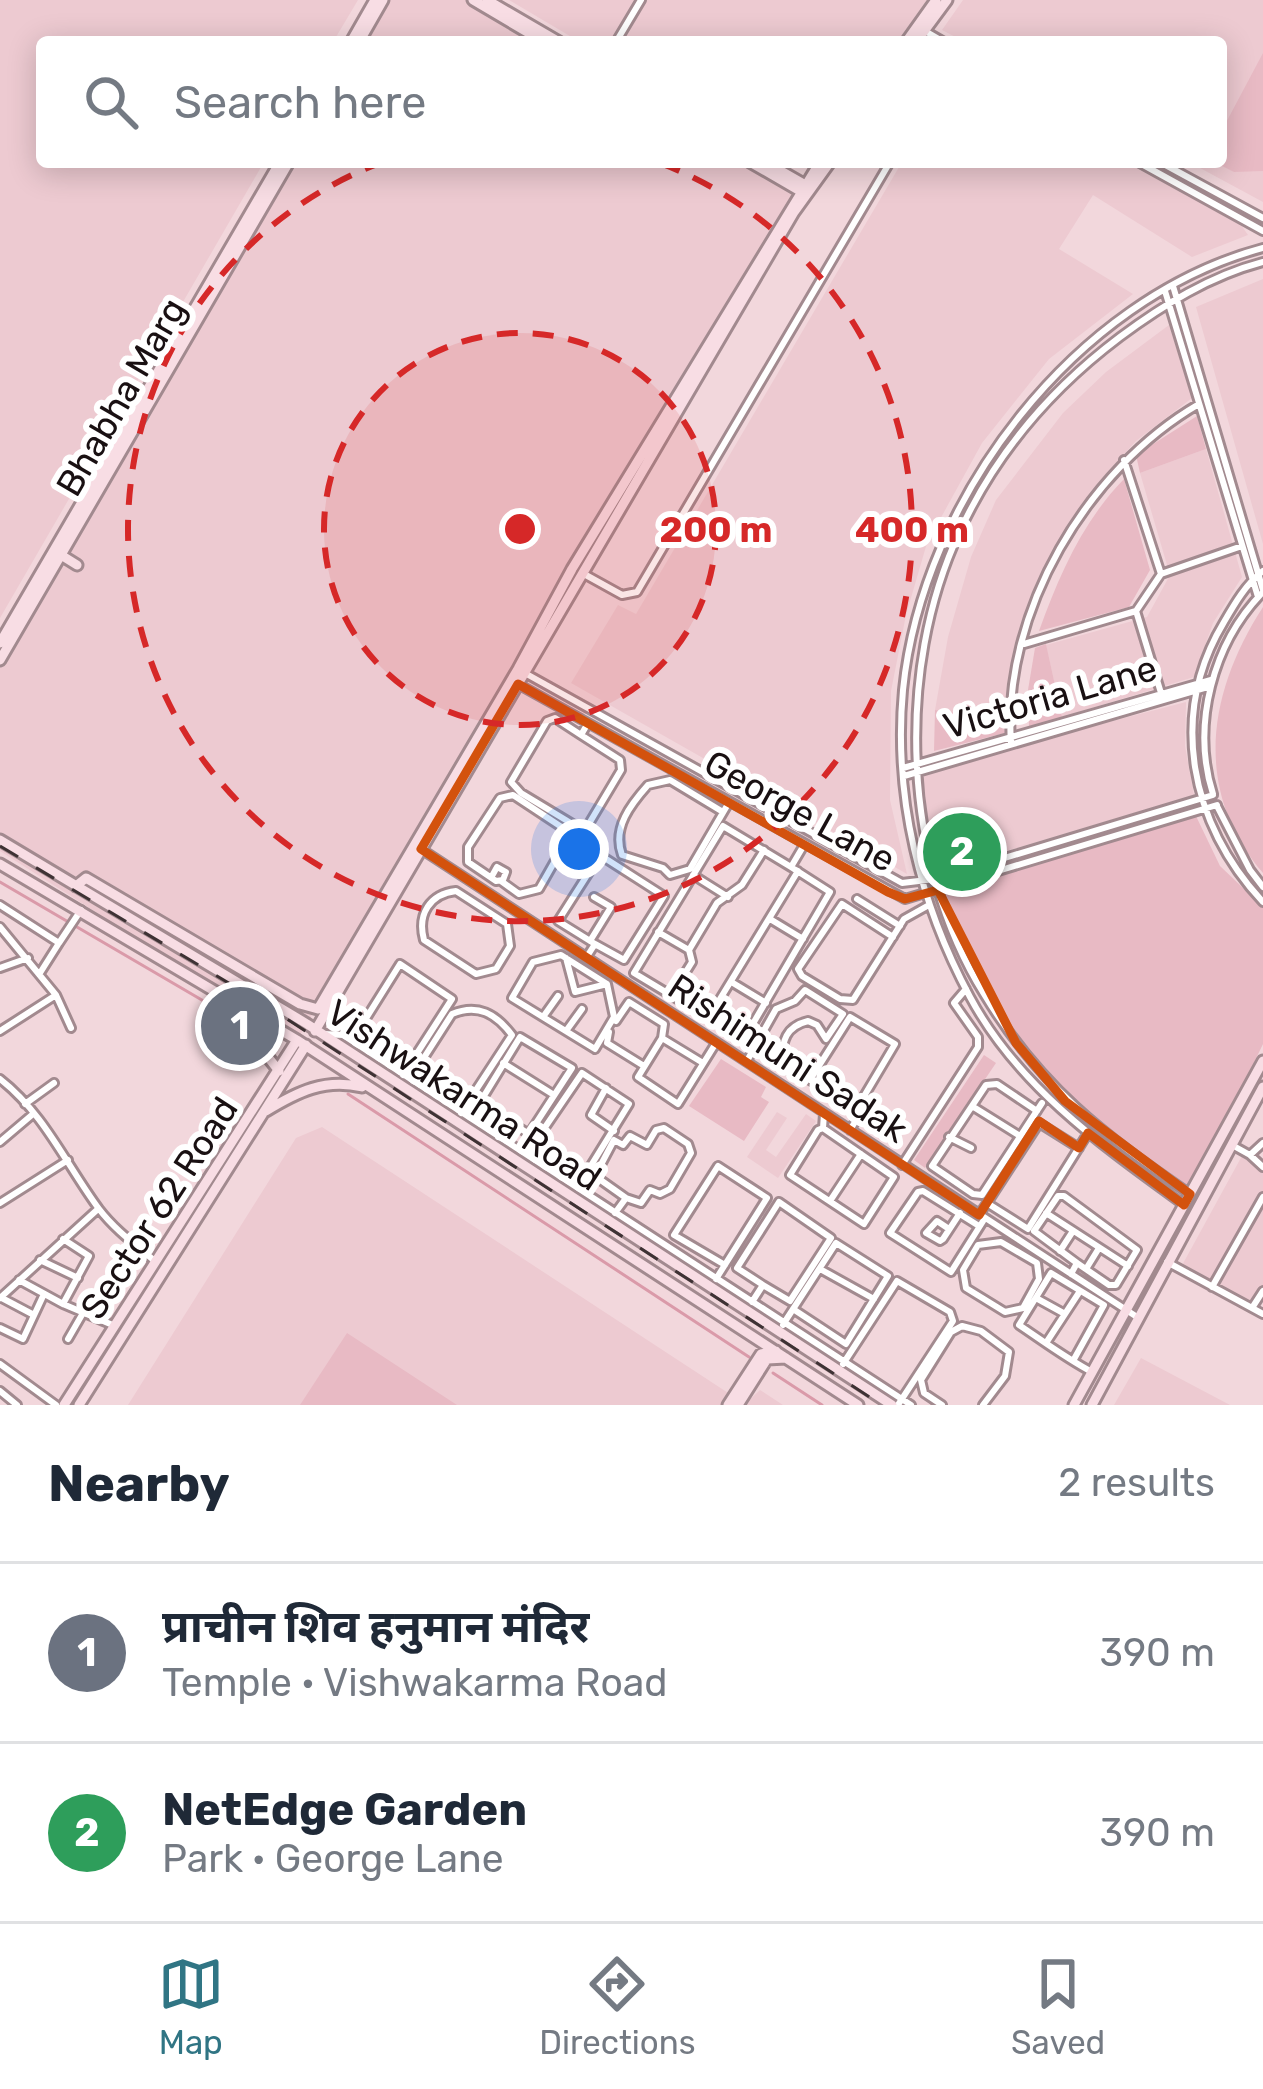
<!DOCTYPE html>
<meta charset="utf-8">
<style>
:root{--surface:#fff;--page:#f2f2f3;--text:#1f2937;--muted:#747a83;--line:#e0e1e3;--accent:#307584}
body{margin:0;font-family:Rubik,"Noto Sans Devanagari",sans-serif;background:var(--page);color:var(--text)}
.you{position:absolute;left:579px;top:849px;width:42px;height:42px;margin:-30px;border:9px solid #fff;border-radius:50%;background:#1a73e8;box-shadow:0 0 0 18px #1a73e833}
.badge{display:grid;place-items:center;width:78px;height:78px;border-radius:50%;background:var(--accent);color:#fff;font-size:39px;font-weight:700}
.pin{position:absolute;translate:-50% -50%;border:6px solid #fff;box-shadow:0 3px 12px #0006}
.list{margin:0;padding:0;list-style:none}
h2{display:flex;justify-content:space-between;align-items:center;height:156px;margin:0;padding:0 48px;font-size:51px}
h2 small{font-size:39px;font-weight:400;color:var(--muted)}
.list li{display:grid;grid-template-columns:78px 1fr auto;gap:36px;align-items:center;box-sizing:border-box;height:180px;padding:0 48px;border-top:3px solid var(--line)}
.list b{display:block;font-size:45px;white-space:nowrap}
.list p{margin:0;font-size:39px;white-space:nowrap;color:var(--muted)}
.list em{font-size:39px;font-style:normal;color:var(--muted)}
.icon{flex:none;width:66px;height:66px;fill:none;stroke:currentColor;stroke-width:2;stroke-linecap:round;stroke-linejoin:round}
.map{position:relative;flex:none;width:1263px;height:1405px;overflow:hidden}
.search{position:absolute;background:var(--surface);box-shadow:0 6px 30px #0003;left:36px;right:36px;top:36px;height:132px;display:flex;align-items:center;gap:30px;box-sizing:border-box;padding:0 42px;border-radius:12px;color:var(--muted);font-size:45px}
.sheet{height:516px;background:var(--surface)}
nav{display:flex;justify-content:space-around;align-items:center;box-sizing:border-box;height:168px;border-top:3px solid var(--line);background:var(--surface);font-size:33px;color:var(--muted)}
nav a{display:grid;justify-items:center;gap:6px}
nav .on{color:var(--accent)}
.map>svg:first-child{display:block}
.built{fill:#edcad1}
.green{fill:#e8bac4}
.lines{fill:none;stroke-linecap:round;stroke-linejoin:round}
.stream{stroke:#da9aa9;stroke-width:3}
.street-casing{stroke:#a28a8f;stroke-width:12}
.secondary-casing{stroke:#a28a8f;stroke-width:15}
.street{stroke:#fff;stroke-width:6}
.secondary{stroke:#f8dde4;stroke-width:9}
.rail{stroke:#3e3234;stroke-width:3;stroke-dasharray:21 21;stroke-linecap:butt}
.marked{fill:none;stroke:#d3520d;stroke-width:9;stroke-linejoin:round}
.ring{fill:none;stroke:#d62828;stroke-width:6;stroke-dasharray:21 15}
.labels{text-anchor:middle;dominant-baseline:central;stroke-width:12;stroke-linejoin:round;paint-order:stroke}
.street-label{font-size:36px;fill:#191012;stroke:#fff}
.centre{fill:#d62828;stroke:#fff;stroke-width:6}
.ring-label{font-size:36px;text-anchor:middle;font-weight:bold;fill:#d62828;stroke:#fff;stroke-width:12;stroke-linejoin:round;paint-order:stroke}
</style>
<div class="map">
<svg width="1263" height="1405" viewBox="0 0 1263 1405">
<rect width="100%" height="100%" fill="#f2d7dc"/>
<path class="built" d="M0,0H358L333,42H42V162H264L0,618Z
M375,0H476L551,42H351Z
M509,0H927L897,42H580Z
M963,0H1263V202L1189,162H1221V42H965L942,30Z
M280,162H764L805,185L297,1040L0,851V640Z
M902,162H1124L1239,222L1248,235L1192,257L1093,195L1059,249L1133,294L1049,359L982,443L927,543L906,615L891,691L890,800L907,874L571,683L618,605L636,614Z
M1263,279V544L1196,307Z
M1169,325L1192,398L1136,441L1104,476L1061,539L1036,592L1020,641L1004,719L935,710L948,637L971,557L996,500L1063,413L1106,372Z
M1206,449L1242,577L1213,623L1194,677L1062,717L1046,645L1147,617L1170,575L1140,473Z
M1186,702L1185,746L1194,795L933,873L918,776L924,770Z
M777,1112L787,1118L766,1150L776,1157L806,1114L816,1121L778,1178L747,1157Z
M322,1127L745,1404L760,1390L783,1405H128L296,1138Z
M1243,1154L1263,1167V1291L1252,1308L1180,1269Z
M1141,1358L1230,1405H1114Z"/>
<path class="green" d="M1263,53V171L1234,172L1218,164L1221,132Z
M1197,416L1206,449L1140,473L1136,455Z
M1124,479L1150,570L1129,607L1039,631C1059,576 1082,522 1124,479Z
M1263,607V873C1192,790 1208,692 1263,607Z
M1046,644L1062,717L1029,727L1028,690L1035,648Z
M935,710L1004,719L1005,733L934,751Z
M1195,814L1220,866L1263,907V1044L1190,1194L1059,1094L988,1001L960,947L938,890Z
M984,1055L996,1063L925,1168L914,1160Z
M721,1059L766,1087L761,1097L769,1102L744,1141L689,1106Z
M347,1333L457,1405H300Z"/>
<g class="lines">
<path class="stream" d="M0,882L219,1010
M348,1094L749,1357
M773,1373L822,1405
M931,1403L933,1405"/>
<g class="street-casing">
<path id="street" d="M925,31L944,42
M616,42L641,0
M1138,162L1263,231
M1160,162L1263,218
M1173,286L1263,590
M1165,291L1258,597
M1263,571C1246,584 1235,603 1224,622C1168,715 1190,824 1263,902
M584,574L622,595L637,592L890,162
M1161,574L1242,546
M1136,611L1161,693
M1024,644L1136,611L1161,574L1124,460
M523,672L902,883L935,879L1213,795
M516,683L905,899L1217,805
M581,735L555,718L547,721L511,782L521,793L579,828L587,827L621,770L620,760L581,735L588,723
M1011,744C1002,612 1087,469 1199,404
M903,768L1211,680
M904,776L1211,686
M1213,794C1191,725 1213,643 1263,592
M1217,806L1250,870L1263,887
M723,812L670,780L648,785C631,804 612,828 622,855L663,868L670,875L690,869L728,804
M421,849L1137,1317
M791,867L723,826L634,973L744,1039L830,892L791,867L804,845
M693,875L728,897
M492,876L497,867L506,872L503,880L496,881L468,862V847L500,798L513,795L563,828L564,845L539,889L519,894L501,881
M456,891L507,924L510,946L496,969L476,974L424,940C417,914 430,894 456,891Z
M857,899L900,926
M0,905L59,943L81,910
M770,919L803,939
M0,927L56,995L71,1028
M658,932L689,950
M893,937L842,904L798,969L802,976L840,999L853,1000L904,919L929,905
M590,941L611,907L594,897
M561,955L607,984L614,1017L595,1049L512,998L533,962Z
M566,958L575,992L607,984
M586,958L595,944L558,921L600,855L664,896L624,960L595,944
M0,968L28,958
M40,973L59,943
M733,983L766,1003
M672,994L692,962L689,950L717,903L742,885L764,850
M543,1017L558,996
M709,1017L798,871
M616,1021L629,1002L664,1024L662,1038
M0,1031L56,995
M566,1031L582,1009
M609,1032L607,1043L644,1066
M324,1034L343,1035L911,1405
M754,1048L776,1009L795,1001L805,990L843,1014L826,1039L817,1025L808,1021C784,1027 783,1042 780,1064
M747,1061L754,1048L795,1074
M503,1063L554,1095
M703,1063L662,1038L638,1077L678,1104L716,1043
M582,1073L629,1104L587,1172L537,1139Z
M403,1075L452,999L400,964L360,1028L412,1060
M0,1079C44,1113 67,1166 99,1209C115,1230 136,1245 156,1262
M606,1088L591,1115L614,1131
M25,1104L54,1083
M972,1106L1020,1136
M1037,1111L997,1084L986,1085L932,1166L973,1194L982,1195L1042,1103
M461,1113L512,1035C496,1014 478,1003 452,1014L418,1067L470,1100
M823,1128L818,1130L790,1175L864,1224L894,1177L823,1128L824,1114
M850,1130L860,1114L857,1108L895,1044L850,1017L810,1080L857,1108
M498,1137L507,1120L479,1104L520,1037L572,1068L529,1134L507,1120
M949,1137L971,1148
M0,1142L33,1114
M1232,1145L1250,1155L1263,1143
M1250,1155L1263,1167
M902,1165L978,1047V1037L954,1003L966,989
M1190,1194C1103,1134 1040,1087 984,994C903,863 894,671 960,531C996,453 1051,389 1120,337C1163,305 1210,276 1263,262
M830,1201L861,1154
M0,1203L68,1160
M987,1203L1039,1123L1079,1148
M1184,1205C1104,1147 1018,1087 970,997C920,904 893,797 903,690C922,499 1075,298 1263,248
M615,1213L626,1198L641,1203L650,1190L660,1194L670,1189L691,1153L688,1144L664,1128L656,1130L647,1145L630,1136L623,1145L614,1140L595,1176L626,1198
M1046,1213L1128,1266
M979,1215L987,1203L1028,1229L1088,1133
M979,1226L923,1191L918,1192L890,1233L951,1272L985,1218
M949,1229L937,1221L926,1233L940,1241L943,1239L960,1213
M63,1239L89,1256L63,1304L115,1326
M1001,1242L1037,1263L1039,1279L1023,1308L1005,1312L966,1288L963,1270L978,1245Z
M1060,1251L1073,1231
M40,1260L78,1278
M1167,1262L1263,1314
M820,1269L874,1299
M1086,1269L1099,1248
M1071,1274L1077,1263L1109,1285H1116L1137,1250L1064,1196H1058L1034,1231L1077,1263
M716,1279L767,1198L718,1166L674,1235L725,1265
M19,1280L63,1304
M1212,1287L1263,1197
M0,1297L34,1315
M0,1298L98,1209
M1036,1298L1065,1314
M752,1302L763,1285L790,1301L831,1238L779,1202L737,1268L763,1285
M1252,1308L1263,1291
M783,1325L784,1323L836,1243L888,1276L846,1344L793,1309
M0,1328L23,1339L44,1294
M68,1339L83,1313
M1046,1343L1080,1291
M1073,1361L1104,1305L1051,1273L1019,1325C1043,1341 1067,1359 1092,1372
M0,1364L56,1405
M843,1364L897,1281L950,1312L953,1321L898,1405
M0,1391L17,1405
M942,1405L924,1393L921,1380L951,1332L962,1326L981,1331L1009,1352L1005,1376L983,1405"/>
</g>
<g class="secondary-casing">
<path id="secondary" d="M473,0L544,42
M487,0L559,42
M351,42L375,0
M359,42L383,0
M906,42L936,0
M916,42L947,0
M750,162L802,192
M765,162L807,186
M61,555L77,565
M0,643L280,162
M0,660L289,162
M0,840L307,1024L892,1405
M0,864L297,1040L858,1405
M76,886L86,878L300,1004L318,1009L518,669L572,569L820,162
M245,1009L253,1038L279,1071
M315,1031L794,212L830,162
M266,1111C297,1092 325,1078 362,1087
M64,1405L297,1040
M79,1405L306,1045
M728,1405L761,1354L776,1351
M738,1405L767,1359L786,1358
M1074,1405L1263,1061
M1092,1405L1263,1087"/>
</g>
<use href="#street" class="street"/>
<use href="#secondary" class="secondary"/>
<path class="rail" d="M0,846L267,1006L882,1405"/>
</g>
<path class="marked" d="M518,684L888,892L905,899L938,890L1016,1043L1065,1101L1190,1194L1184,1205L1088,1133L1079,1148L1039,1121L979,1215L421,849Z"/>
<circle cx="520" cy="529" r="196" fill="#d62828" fill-opacity=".12"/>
<g class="ring">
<circle cx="520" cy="529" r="196"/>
<path d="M660 163A392 392 0 1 1 380 163"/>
</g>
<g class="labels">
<g class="street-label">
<text transform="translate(121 397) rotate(-60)">Bhabha Marg</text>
<text transform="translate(1050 697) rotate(-16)">Victoria Lane</text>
<text transform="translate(800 811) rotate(29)">George Lane</text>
<text transform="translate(788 1058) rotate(33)">Rishimuni Sadak</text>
<text transform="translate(464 1095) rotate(33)">Vishwakarma Road</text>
<text transform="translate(159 1208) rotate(-57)">Sector 62 Road</text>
</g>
</g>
<circle cx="520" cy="529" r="18" class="centre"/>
<g class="ring-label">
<text x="716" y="542">200 m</text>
<text x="912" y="542">400 m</text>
</g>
</svg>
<div class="you"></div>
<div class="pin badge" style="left:240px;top:1026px;background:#6b7280">1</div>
<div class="pin badge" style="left:962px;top:852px;background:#2e9e5b">2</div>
<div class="search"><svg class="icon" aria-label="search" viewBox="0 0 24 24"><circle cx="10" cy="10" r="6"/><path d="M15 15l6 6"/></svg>Search here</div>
</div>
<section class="sheet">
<h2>Nearby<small>2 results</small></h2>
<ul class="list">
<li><span class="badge" style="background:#6b7280">1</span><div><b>प्राचीन शिव हनुमान मंदिर</b><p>Temple · Vishwakarma Road</p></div><em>390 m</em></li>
<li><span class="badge" style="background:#2e9e5b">2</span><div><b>NetEdge Garden</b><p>Park · George Lane</p></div><em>390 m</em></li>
</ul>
</section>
<nav>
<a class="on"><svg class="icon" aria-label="map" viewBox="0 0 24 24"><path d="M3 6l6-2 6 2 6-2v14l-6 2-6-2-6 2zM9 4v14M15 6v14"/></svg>Map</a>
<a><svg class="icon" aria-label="directions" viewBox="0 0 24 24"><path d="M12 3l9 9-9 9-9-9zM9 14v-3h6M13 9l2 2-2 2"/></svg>Directions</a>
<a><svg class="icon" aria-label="saved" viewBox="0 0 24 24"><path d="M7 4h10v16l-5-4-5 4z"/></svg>Saved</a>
</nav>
